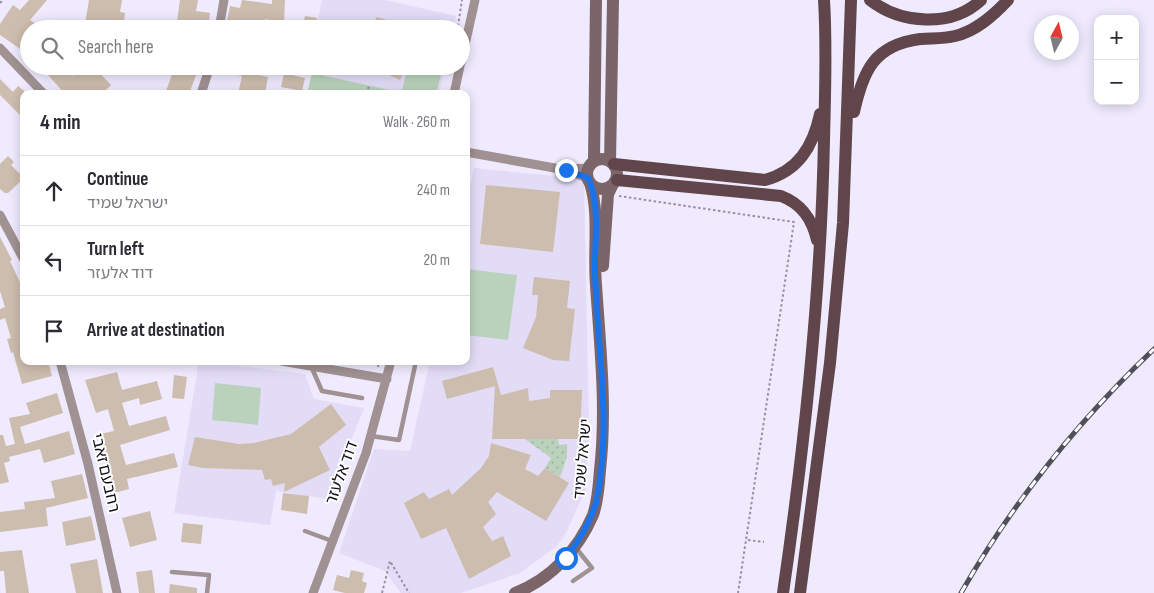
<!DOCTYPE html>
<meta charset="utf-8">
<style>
:root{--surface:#fff;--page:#f2f2f3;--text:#2b2b33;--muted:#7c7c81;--line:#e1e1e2}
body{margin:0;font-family:"Sofia Sans Condensed","Noto Sans Hebrew",sans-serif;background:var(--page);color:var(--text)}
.controls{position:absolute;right:15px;top:15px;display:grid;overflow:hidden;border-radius:10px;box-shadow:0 2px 12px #0003}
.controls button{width:45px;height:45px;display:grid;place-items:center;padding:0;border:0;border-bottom:1px solid var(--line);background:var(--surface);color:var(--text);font:25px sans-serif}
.compass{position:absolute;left:1034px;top:15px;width:45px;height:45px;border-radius:50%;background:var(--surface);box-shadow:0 2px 12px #0003;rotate:8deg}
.stop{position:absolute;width:15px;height:15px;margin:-11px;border:4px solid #1a73e8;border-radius:50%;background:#fff}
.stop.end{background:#1a73e8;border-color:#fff;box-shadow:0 1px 5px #0008}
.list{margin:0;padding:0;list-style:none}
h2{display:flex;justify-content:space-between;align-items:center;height:65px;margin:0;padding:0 20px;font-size:21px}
h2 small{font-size:16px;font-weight:400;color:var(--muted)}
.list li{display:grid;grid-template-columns:32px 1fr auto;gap:15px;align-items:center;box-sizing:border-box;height:70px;padding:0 20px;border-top:1px solid var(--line)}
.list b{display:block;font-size:19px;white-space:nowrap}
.list p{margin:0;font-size:16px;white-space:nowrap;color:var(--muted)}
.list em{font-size:16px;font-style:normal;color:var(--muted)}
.icon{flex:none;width:28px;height:28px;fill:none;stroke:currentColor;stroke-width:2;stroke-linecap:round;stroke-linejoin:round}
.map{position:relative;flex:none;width:1154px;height:593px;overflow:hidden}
.search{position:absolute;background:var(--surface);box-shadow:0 2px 12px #0003;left:20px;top:20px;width:450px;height:55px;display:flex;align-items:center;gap:12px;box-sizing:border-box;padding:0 18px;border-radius:28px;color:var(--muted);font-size:19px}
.panel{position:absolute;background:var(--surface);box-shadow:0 2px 12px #0003;left:20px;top:90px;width:450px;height:275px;border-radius:10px}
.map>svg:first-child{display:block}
.built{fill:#e2dcf7}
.grass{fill:url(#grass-dots)}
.garden{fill:#bad2bb}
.building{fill:#cdbdae}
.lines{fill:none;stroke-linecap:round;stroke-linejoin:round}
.path{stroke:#9592a0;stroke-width:2;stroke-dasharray:2.5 2.5;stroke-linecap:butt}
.lane{stroke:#a09192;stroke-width:4.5}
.street{stroke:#a09192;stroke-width:9}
.secondary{stroke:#7b6568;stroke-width:12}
.primary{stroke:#60464a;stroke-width:12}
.rail-casing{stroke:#514f59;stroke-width:5}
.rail{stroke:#fff;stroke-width:3;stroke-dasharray:9;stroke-linecap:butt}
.route{stroke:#1a73e8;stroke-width:6}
.labels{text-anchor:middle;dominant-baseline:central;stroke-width:4;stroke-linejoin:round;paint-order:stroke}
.street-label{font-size:16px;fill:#111016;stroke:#fff}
</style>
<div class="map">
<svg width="1154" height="593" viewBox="0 0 1154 593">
<defs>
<pattern id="grass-dots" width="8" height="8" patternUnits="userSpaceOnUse" patternTransform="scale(1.25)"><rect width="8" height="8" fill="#bad2bb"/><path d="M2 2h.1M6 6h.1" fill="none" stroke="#9fb3a0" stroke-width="1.8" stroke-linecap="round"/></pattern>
</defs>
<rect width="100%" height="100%" fill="#efeafe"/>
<path class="built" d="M322,0H385L456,16L453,29H316Z
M308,66H445L439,94H408L306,72Z
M474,168L584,179L589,430L586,489L565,535L556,547L520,573L461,593H401L385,571L339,553L374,449L410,451L430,361H466V204Z
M199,361L305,374L314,399L364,408L328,499L276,491L270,525L174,513Z"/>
<path class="grass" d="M525,439H558L559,445L567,444V457L560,477L545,468L551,458Z"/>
<path class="garden" d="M408,66H443L436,94H417L402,90Z
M312,73L408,94H307Z
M466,269L517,275L508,340L466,335Z
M215,383L261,388L258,425L212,420Z"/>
<path class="building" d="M29,0H47L30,20L43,29H29V55L0,35V24L13,5L20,10Z
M89,0H122L120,12L125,13L123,29H106L85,24Z
M180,0H198L196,11L210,13L208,29H176Z
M242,0L272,4V0H285L284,23L265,19L263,29H230L232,21L227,20L230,6L240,8Z
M305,16L317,18L315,29H302Z
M376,17L410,26V29H374Z
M40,66H65L73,76L83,66H93L111,85L102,94H65Z
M175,66H199L198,75H196L189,94H165Z
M216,66H251L250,73L268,77L265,94H238L242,76L215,70Z
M370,66H406L400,80Z
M284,73L305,78L302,91L281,87Z
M0,79L13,92L18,86L24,91V119L0,95Z
M8,156L14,162L11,165L24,178L8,193H5L0,189V164Z
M486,185L560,192L553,252L480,244Z
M0,237L12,260L10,261L24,291V361H48L52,376L22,384L13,352L11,353L7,339L11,338L5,318L0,320V309L5,307L0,291Z
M534,277L570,281L567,308L575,309L569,361L553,360L523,348L536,317L538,295H532Z
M493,367L501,395L528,388L529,401L550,398V390H582L580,439H492L495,386L447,399L442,381Z
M117,372L122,390L157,381L162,399L140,405L139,398L122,403L129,426L166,416L170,430L120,445L126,465L174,453L178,467L127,479L129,489L114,493L100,434L114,431L108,409L96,413L85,380Z
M174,375L187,377L184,399L172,398Z
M57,393L63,413L20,427L25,444L69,431L75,454L44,463L40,449L9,457L10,461L4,463L9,482L0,484V435H3L6,446L15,444L9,418L30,414L26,403Z
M331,404L346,425L319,447L330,470L284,492L285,483L273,486L271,479L265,480L262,470L203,468L188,465L195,437L239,444L254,443L291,434Z
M491,443L531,455L525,469L538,476L545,468L569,483L546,521L497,492L488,502L496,514L483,527L492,541L503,536L511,556L469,579L446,528L421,539L404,503L424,492L429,499L449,489L452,495L481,468L489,456Z
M82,474L88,498L46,508L48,526L0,532V512L25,509L24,502L55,498L51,481Z
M283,493L309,496L307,514L281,510Z
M150,511L157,540L130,547L122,518Z
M91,516L96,540L66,546L62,522Z
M183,523L203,525L201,544L181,542Z
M22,550L29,593H6L4,571H0V552Z
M97,559L103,593H76L70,564Z
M152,570L155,593H139L136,572Z
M351,570L364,573L362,581L367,583L364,593H345L333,590L337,575L349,578Z
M170,584L197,588V593H169Z"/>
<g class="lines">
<path class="path" d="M0,3L3,0
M458,26L462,0
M367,94L369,85
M619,196L794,222L738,593
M378,367L379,361
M748,540L764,542
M382,593L390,561L409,593"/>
<path class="lane" d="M311,366L322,391L362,398
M371,436L399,440L416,361
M305,531L332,541
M172,572L209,575L207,593
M573,581L592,568L576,548"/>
<path class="street" d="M219,29L224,0
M0,48L44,94
M461,63L475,0
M201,94L210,66
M454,94L460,66
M466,152L566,170L587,178
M569,169L588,168
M0,215L24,260
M60,361L88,464L117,593
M281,361L387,379
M313,593L366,453L391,361"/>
<path class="secondary" d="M587 174a15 15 0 1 1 30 0a15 15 0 1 1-30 0Z
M594,161L596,0
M610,161L613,0
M603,266L608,194L612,186
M515,593C551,579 578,550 593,515C598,501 599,484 600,470C607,408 600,346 596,285C593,252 600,214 590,183"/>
<path class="primary" d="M870,0C901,24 951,28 981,0
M854,112C863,71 874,45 920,39C932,38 943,39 955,36C976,31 993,16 1008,0
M614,164L765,180C798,171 813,147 820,114
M617,180L781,196C802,204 812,219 817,240
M783,593C805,443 821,292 824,140C825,94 827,47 824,0
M800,593L830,363L843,223L851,0"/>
<g class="rail-casing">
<path id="rail" d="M961,593C1013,502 1078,421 1154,349"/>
</g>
<use href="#rail" class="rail"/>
</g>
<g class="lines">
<path class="route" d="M566,558C579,540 592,521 597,498C612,423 597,347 595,272C594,242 601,205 588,178L566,170"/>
</g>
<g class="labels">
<g class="street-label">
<text transform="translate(583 459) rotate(-85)">ישראל שמיד</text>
<text transform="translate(105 473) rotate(77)">רחבעם זאבי</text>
<text transform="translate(342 473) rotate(-70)">דוד אלעזר</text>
</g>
</g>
</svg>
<div class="controls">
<button>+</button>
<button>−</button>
</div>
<svg class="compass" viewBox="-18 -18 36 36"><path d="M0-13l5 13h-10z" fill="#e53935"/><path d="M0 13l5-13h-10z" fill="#7c7c81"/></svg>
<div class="stop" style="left:566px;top:558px"></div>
<div class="stop end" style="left:566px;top:170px"></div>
<div class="search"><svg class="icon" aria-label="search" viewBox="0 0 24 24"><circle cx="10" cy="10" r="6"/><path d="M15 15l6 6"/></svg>Search here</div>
<section class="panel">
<h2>4 min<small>Walk · 260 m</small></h2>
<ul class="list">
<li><svg class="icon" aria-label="ahead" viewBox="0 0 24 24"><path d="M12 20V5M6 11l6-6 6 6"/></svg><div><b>Continue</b><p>ישראל שמיד</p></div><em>240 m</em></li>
<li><svg class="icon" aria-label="left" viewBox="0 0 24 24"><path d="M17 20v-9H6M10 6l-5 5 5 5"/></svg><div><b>Turn left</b><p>דוד אלעזר</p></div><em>20 m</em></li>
<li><svg class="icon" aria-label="arrive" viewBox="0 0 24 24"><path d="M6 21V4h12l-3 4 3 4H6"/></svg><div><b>Arrive at destination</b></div></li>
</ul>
</section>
</div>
